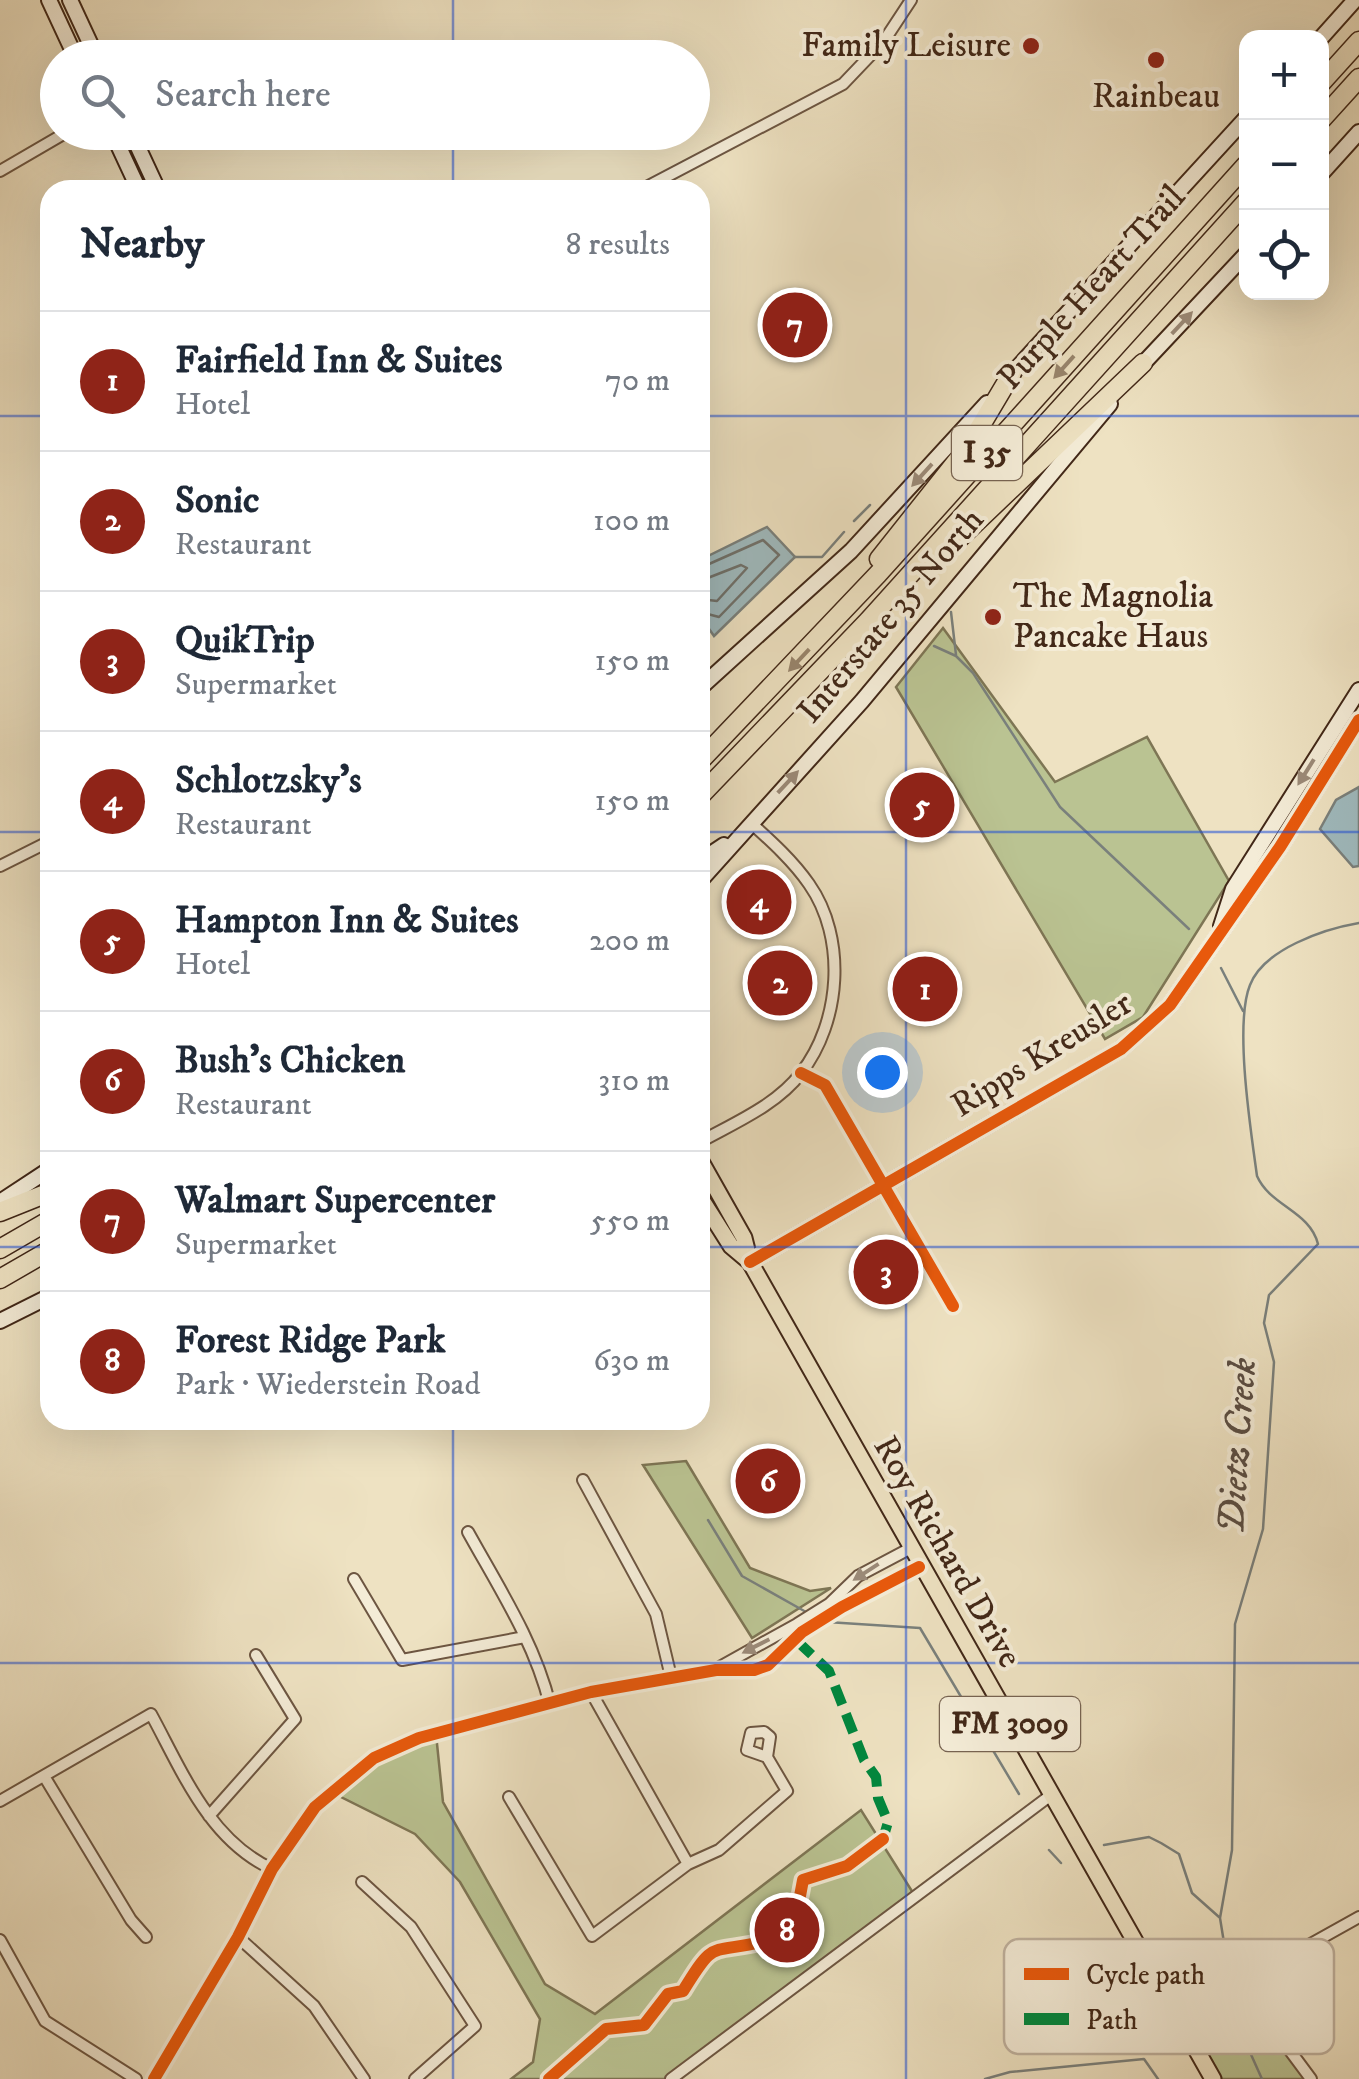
<!DOCTYPE html>
<meta charset="utf-8">
<style>
:root{--surface:#fff;--page:#f2f2f3;--text:#1f2937;--muted:#747a83;--line:#e0e1e3;--accent:#8f2418}
body{margin:0;font-family:"IM FELL DW Pica",serif;background:var(--page);color:var(--text)}
.controls{position:absolute;right:30px;top:30px;display:grid;overflow:hidden;border-radius:20px;box-shadow:0 10px 40px #0002}
.controls button{width:90px;height:90px;display:grid;place-items:center;padding:0;border:0;border-bottom:2px solid var(--line);background:var(--surface);color:var(--text);font:50px sans-serif}
.you{position:absolute;left:882px;top:1072px;width:35px;height:35px;margin:-25px;border:8px solid #fff;border-radius:50%;background:#1a73e8;box-shadow:0 0 0 15px #1a73e833}
.badge{display:grid;place-items:center;width:65px;height:65px;border-radius:50%;background:var(--accent);color:#fff;font-size:32px;font-weight:700}
.pin{position:absolute;translate:-50% -50%;border:5px solid #fff;box-shadow:0 2px 10px #0006}
.list{margin:0;padding:0;list-style:none}
h2{display:flex;justify-content:space-between;align-items:center;height:130px;margin:0;padding:0 40px;font-size:42px}
h2 small{font-size:32px;font-weight:400;color:var(--muted)}
.list li{display:grid;grid-template-columns:65px 1fr auto;gap:30px;align-items:center;box-sizing:border-box;height:140px;padding:0 40px;border-top:2px solid var(--line)}
.list b{display:block;font-size:38px;white-space:nowrap}
.list p{margin:0;font-size:32px;white-space:nowrap;color:var(--muted)}
.list em{font-size:32px;font-style:normal;color:var(--muted)}
.icon{flex:none;width:55px;height:55px;fill:none;stroke:currentColor;stroke-width:2;stroke-linecap:round;stroke-linejoin:round}
.map{position:relative;flex:none;width:1359px;height:2079px;overflow:hidden}
.search{position:absolute;background:var(--surface);box-shadow:0 10px 40px #0002;left:40px;top:40px;width:670px;height:110px;display:flex;align-items:center;gap:25px;box-sizing:border-box;padding:0 35px;border-radius:55px;color:var(--muted);font-size:38px}
.panel{position:absolute;background:var(--surface);box-shadow:0 10px 40px #0002;left:40px;top:180px;width:670px;height:1250px;border-radius:30px}
.map>svg:first-child{display:block}
.green{fill:#bac392;stroke:#7e7655;stroke-width:2.5}
.water{fill:#9fbabe;stroke:#7a807c;stroke-width:2.5}
.lines{fill:none;stroke-linecap:round;stroke-linejoin:round}
.shore{stroke:#70716b;stroke-width:2.5}
.stream{stroke:#7a807c;stroke-width:2.5}
.street-casing{stroke:#6d5642;stroke-width:14}
.secondary-casing{stroke:#422818;stroke-width:18}
.primary-casing{stroke:#422818;stroke-width:19}
.highway-casing{stroke:#422818;stroke-width:21}
.street{stroke:#f4ecd7;stroke-width:10}
.secondary{stroke:#f4ecd7;stroke-width:14}
.primary{stroke:#eee2c2;stroke-width:15}
.highway{stroke:#eee2c2;stroke-width:18}
.quiet{stroke:#00873e;stroke-width:10;stroke-dasharray:20 10;stroke-linecap:butt}
.cycleway-casing{stroke:#f4ecd7;stroke-width:19}
.cycleway{stroke:#e8590c;stroke-width:12}
.oneway{fill:#9b8a78}
.oneway2{fill:#98856d}
.grid{fill:none;stroke:#1d4ed8;stroke-width:2.5;stroke-opacity:0.55}
.poi-dot{fill:#8f2418;stroke:#f4ecd7;stroke-width:4}
.labels{text-anchor:middle;dominant-baseline:central;stroke-width:8;stroke-linejoin:round;paint-order:stroke}
.shield{fill:#f4ecd7;stroke:#776351;stroke-width:2.5}
.shield-label{font-size:32px;font-weight:bold;fill:#422818}
.poi-label{font-size:35px;fill:#422818;stroke:#f4ecd7;text-anchor:end}
.street-label{font-size:35px;fill:#422818;stroke:#f4ecd7}
.water-label{font-size:38px;font-style:italic;fill:#594c42;stroke:#f4ecd7}
.key{fill:#f4ecd7;stroke:#bfb19e;stroke-width:2.5}
.key-label{font-size:28px;fill:#422818}
</style>
<div class="map">
<svg width="1359" height="2079" viewBox="0 0 1359 2079">
<rect width="100%" height="100%" fill="#eee2c2"/>
<filter id="stains"><feTurbulence type="fractalNoise" baseFrequency=".002" numOctaves="4"/><feColorMatrix values="0 0 0 0 .2 0 0 0 0 .09 0 0 0 0 .02 0 0 0 .5 -.17"/></filter>
<radialGradient id="worn" r=".72"><stop offset=".6" stop-color="#630" stop-opacity="0"/><stop offset="1" stop-color="#630" stop-opacity=".3"/></radialGradient>
<path class="green" d="M943,628L1055,782L1147,737L1229,881L1143,1017L1105,1039L896,687Z
M686,1461L750,1568L810,1591L831,1588L752,1638L643,1465Z
M436,1734L443,1802L545,1984L595,2014L861,1810L915,1896L671,2079H511L533,2062L540,2019L460,1882L415,1834L331,1792L374,1758Z
M1255,1978L1311,2079H1213L1178,2018Z"/>
<path class="water" d="M767,527L795,557L714,636L700,616V560Z
M1359,787V866L1353,867L1320,829L1336,800Z"/>
<g class="lines">
<path class="shore" d="M700,568L763,540L779,555L719,617L700,612
M700,581L741,565L747,568L717,601L700,599"/>
<path class="stream" d="M854,521L870,505
M795,557H822L844,532
M951,612L956,655
M934,646L956,656L973,673L1060,807L1189,929
M1221,968L1243,1011
M708,1520L742,1576L806,1612
M827,1622L920,1628L1019,1794
M1104,1845L1149,1837L1161,1843L1179,1854L1192,1893L1219,1917
M1049,1850L1061,1863
M1231,1986L1220,1918L1232,1850L1235,1624L1263,1529L1274,1362L1264,1323L1269,1295L1318,1244C1310,1211 1270,1206 1257,1176C1251,1132 1234,1024 1250,985C1264,949 1324,929 1359,923
M1234,1994L1240,2030L1262,2079
M985,2079L1010,2072L1144,2059L1158,2079"/>
<g class="street-casing">
<path id="street" d="M0,171L67,132
M641,190L843,84L884,41L911,0
M0,866L50,841
M801,1073L825,1085L953,1306
M700,1142C734,1123 777,1105 801,1073C841,1022 847,938 809,884C793,861 772,842 751,823
M583,1480L656,1614L671,1677
M468,1532C499,1588 535,1643 550,1705
M354,1579L402,1660L525,1637
M716,1669L797,1624L829,1604L858,1576L909,1549
M591,1692L688,1864
M44,1776L131,1920L146,1937
M509,1797L592,1936L688,1864L719,1850L787,1791L767,1757L747,1750L751,1733L764,1732L770,1737L767,1757
M0,1801L151,1714C182,1771 209,1840 272,1869
M209,1816L295,1719L256,1655
M362,1882L411,1927L475,2026L415,2079
M238,1937L314,2006L364,2079
M0,1940L45,2021L136,2079
M1255,1978L1288,2048L1311,2079
M1178,2018L1359,1917
M154,2079L238,1937L272,1869L315,1807L374,1758L419,1738L591,1692L716,1670H754L768,1665L802,1632L842,1607L919,1567
M671,2079L1051,1795"/>
</g>
<g class="secondary-casing">
<path id="secondary" d="M49,0L76,58
M70,0L97,58
M1321,38L1355,0
M112,132L139,190
M131,132L158,190
M1322,173L1359,132
M1139,368L1246,254
M1007,379L1246,118
M700,688L851,551L987,403
M700,861L724,845
M700,881L862,701L1110,404
M1221,926L1233,889L1359,690
M0,1202L50,1169
M750,1262L1121,1049L1170,1005L1280,847L1359,720
M0,1321L50,1296"/>
</g>
<g class="primary-casing">
<path id="primary" d="M700,1160L744,1238L750,1262L1213,2079
M700,1197L731,1246L750,1262"/>
</g>
<g class="highway-casing">
<path id="highway" d="M1322,82L1359,41
M1322,119L1359,78
M946,551L1143,363
M879,559L968,447L1012,373
M700,761L878,574L1246,165
M700,796L868,621L1246,202
M0,1212L50,1192
M0,1249L50,1220
M0,1279L50,1250"/>
</g>
<use href="#street" class="street"/>
<use href="#secondary" class="secondary"/>
<use href="#primary" class="primary"/>
<use href="#highway" class="highway"/>
<path class="quiet" d="M797,1641L829,1671L864,1760L876,1777L878,1798L888,1822L883,1839"/>
<g class="cycleway-casing">
<path id="cycleway" d="M801,1073L825,1085L953,1306
M750,1262L1121,1049L1170,1005L1280,847L1359,720
M154,2079L238,1937L272,1869L315,1807L374,1758L419,1738L591,1692L716,1670H754L768,1665L802,1632L842,1607L919,1567
M549,2079L606,2029L644,2025L668,1994L683,1991C715,1939 708,1954 762,1942L800,1896L803,1880L847,1866L883,1839"/>
</g>
<use href="#cycleway" class="cycleway"/>
</g>
<defs><path id="oneway-solid" d="M-6-.8H1V-3.2L6.5 0L1 3.2V.8H-6Z" transform="scale(2.5)"/></defs>
<g class="oneway">
<use href="#oneway-solid" transform="translate(1182 323) rotate(-47)"/>
<use href="#oneway-solid" transform="translate(922 475) rotate(132)"/>
<use href="#oneway-solid" transform="translate(1306 772) rotate(122)"/>
<use href="#oneway-solid" transform="translate(788 782) rotate(-47)"/>
<use href="#oneway-solid" transform="translate(866 1572) rotate(147)"/>
<use href="#oneway-solid" transform="translate(756 1646) rotate(153)"/>
</g>
<g class="oneway2">
<use href="#oneway-solid" transform="translate(1064 367) rotate(132)"/>
<use href="#oneway-solid" transform="translate(799 660) rotate(133)"/>
</g>
<path class="grid" d="M453,0V58M906,0V2079M453,132V190M0,416H50M700,416H1359M0,832H50M700,832H1359M0,1247H50M700,1247H1359M453,1420V2079M0,1663H1359"/>
<g class="poi-dot">
<circle cx="1031" cy="46" r="10"/>
<circle cx="1156" cy="60" r="10"/>
<circle cx="993" cy="617" r="10"/>
</g>
<g class="labels">
<g class="shield">
<rect x="952" y="426" width="70" height="54" rx="8"/>
<rect x="940" y="1697" width="140" height="54" rx="8"/>
</g>
<g class="shield-label">
<text x="987" y="453">I 35</text>
<text x="1010" y="1724">FM 3009</text>
</g>
<g class="poi-label">
<text x="1011" y="46">Family Leisure</text>
<text x="1156" y="97" text-anchor="middle">Rainbeau</text>
<text x="1013" y="597" text-anchor="start">The Magnolia<tspan x="1013" dy="40">Pancake Haus</tspan></text>
</g>
<g class="street-label">
<text transform="translate(1092 288) rotate(-48)">Purple Heart Trail</text>
<text transform="translate(891 616) rotate(-50)">Interstate 35 North</text>
<text transform="translate(1042 1055) rotate(-32)">Ripps Kreusler</text>
<text transform="translate(947 1552) rotate(60)">Roy Richard Drive</text>
</g>
<g class="water-label">
<text transform="translate(1238 1446) rotate(-86)">Dietz Creek</text>
</g>
</g>
<rect x="1004" y="1939" width="330" height="115" rx="15" class="key"/>
<rect x="1024" y="1968" width="45" height="12" fill="#e8590c"/>
<rect x="1024" y="2013" width="45" height="12" fill="#00873e"/>
<g class="key-label">
<text x="1086" y="1984">Cycle path</text>
<text x="1086" y="2029">Path</text>
</g>
<rect width="100%" height="100%" filter="url(#stains)"/>
<rect width="100%" height="100%" fill="url(#worn)"/>
</svg>
<div class="controls">
<button>+</button>
<button>−</button>
<button><svg class="icon" aria-label="locate" viewBox="0 0 24 24"><circle cx="12" cy="12" r="6"/><path d="M12 2v4M12 18v4M2 12h4M18 12h4"/></svg></button>
</div>
<div class="you"></div>
<div class="pin badge" style="left:925px;top:989px">1</div>
<div class="pin badge" style="left:780px;top:983px">2</div>
<div class="pin badge" style="left:886px;top:1272px">3</div>
<div class="pin badge" style="left:759px;top:902px">4</div>
<div class="pin badge" style="left:922px;top:805px">5</div>
<div class="pin badge" style="left:768px;top:1481px">6</div>
<div class="pin badge" style="left:795px;top:325px">7</div>
<div class="pin badge" style="left:787px;top:1930px">8</div>
<div class="search"><svg class="icon" aria-label="search" viewBox="0 0 24 24"><circle cx="10" cy="10" r="6"/><path d="M15 15l6 6"/></svg>Search here</div>
<section class="panel">
<h2>Nearby<small>8 results</small></h2>
<ul class="list">
<li><span class="badge">1</span><div><b>Fairfield Inn &amp; Suites</b><p>Hotel</p></div><em>70 m</em></li>
<li><span class="badge">2</span><div><b>Sonic</b><p>Restaurant</p></div><em>100 m</em></li>
<li><span class="badge">3</span><div><b>QuikTrip</b><p>Supermarket</p></div><em>150 m</em></li>
<li><span class="badge">4</span><div><b>Schlotzsky's</b><p>Restaurant</p></div><em>150 m</em></li>
<li><span class="badge">5</span><div><b>Hampton Inn &amp; Suites</b><p>Hotel</p></div><em>200 m</em></li>
<li><span class="badge">6</span><div><b>Bush's Chicken</b><p>Restaurant</p></div><em>310 m</em></li>
<li><span class="badge">7</span><div><b>Walmart Supercenter</b><p>Supermarket</p></div><em>550 m</em></li>
<li><span class="badge">8</span><div><b>Forest Ridge Park</b><p>Park · Wiederstein Road</p></div><em>630 m</em></li>
</ul>
</section>
</div>
